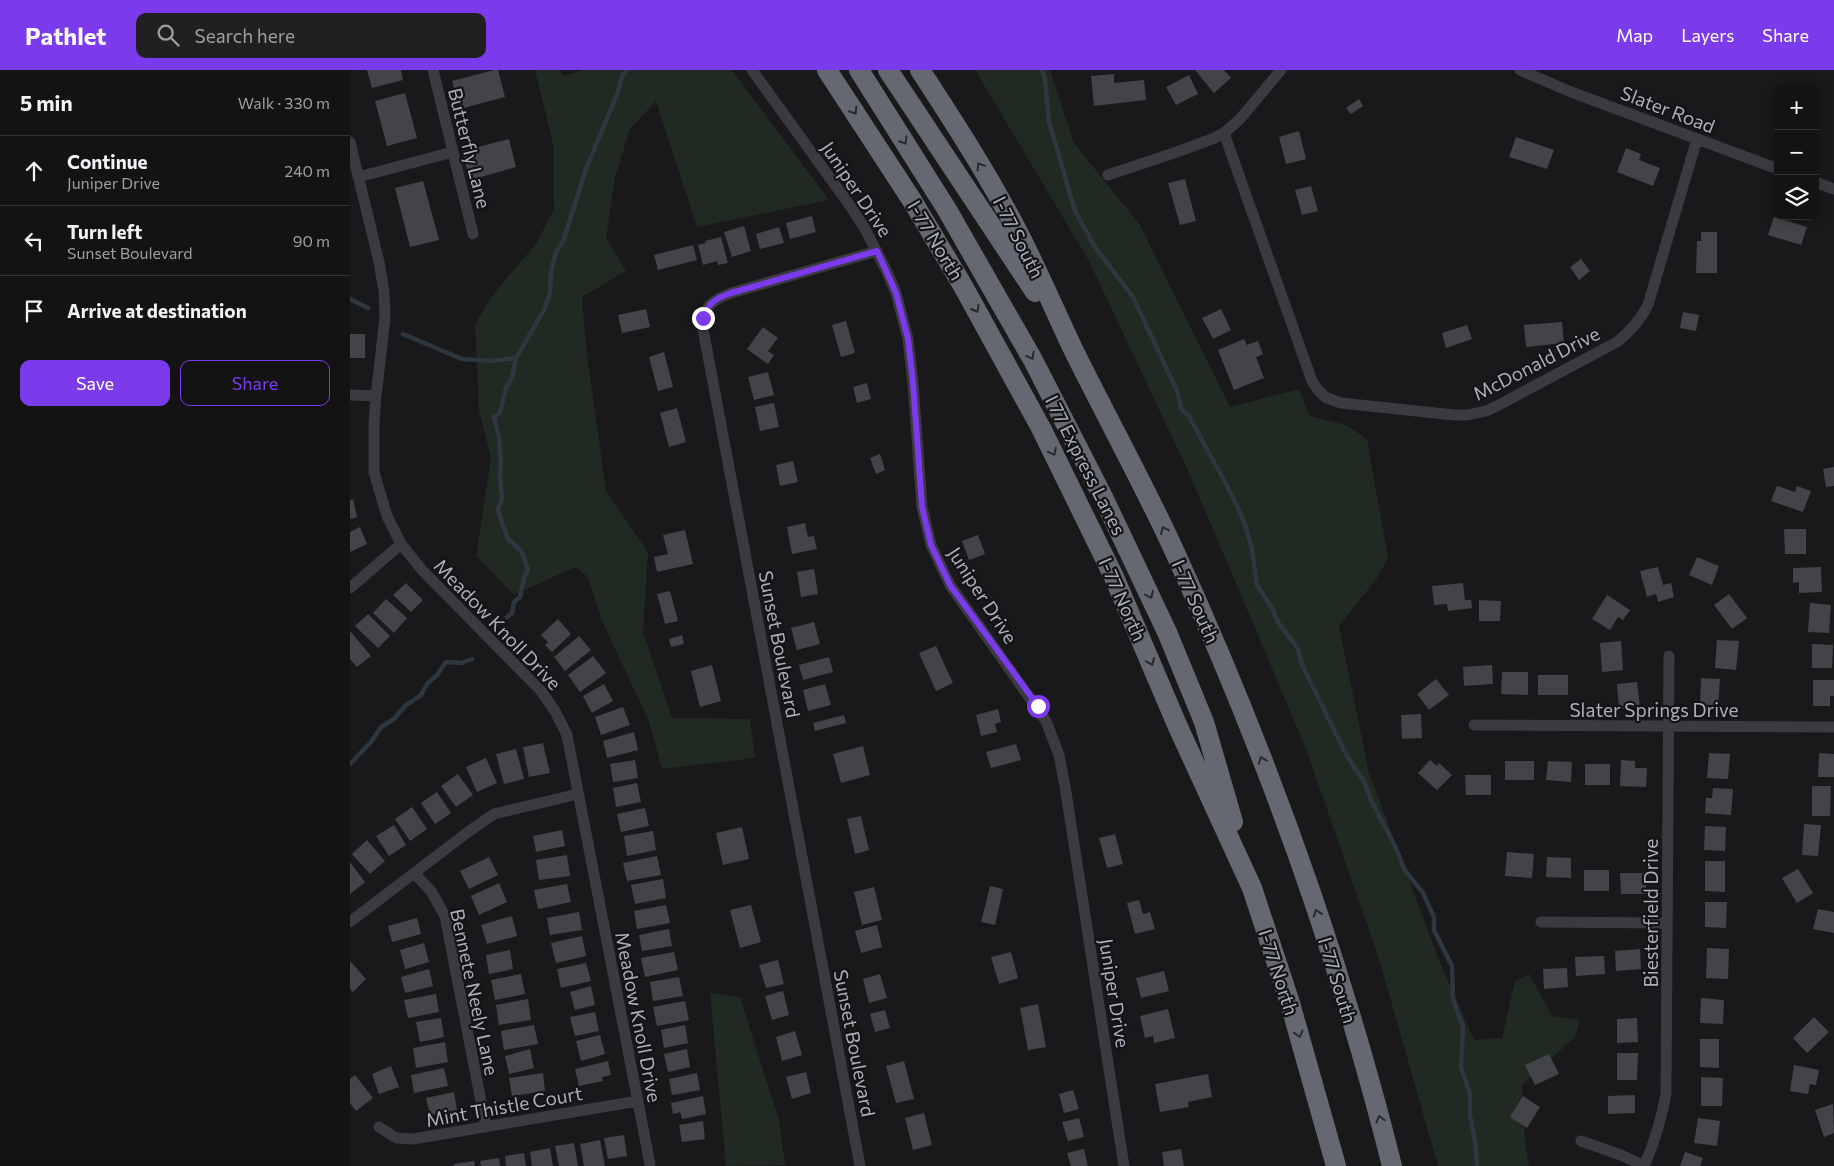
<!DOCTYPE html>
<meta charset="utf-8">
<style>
:root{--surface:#131314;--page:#202022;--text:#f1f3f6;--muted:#9d9ea0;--line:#323234;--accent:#7c3aed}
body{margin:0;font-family:Commissioner,sans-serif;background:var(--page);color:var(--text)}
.controls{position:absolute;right:15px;top:15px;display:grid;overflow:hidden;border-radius:10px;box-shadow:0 2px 12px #0003}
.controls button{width:45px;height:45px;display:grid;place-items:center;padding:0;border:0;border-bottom:1px solid var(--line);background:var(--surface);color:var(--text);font:25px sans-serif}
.stop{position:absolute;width:15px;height:15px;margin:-11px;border:4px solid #7c3aed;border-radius:50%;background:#fff}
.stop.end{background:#7c3aed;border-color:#fff;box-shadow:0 1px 5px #0008}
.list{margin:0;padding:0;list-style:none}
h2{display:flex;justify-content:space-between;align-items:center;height:65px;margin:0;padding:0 20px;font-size:21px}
h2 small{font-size:16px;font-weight:400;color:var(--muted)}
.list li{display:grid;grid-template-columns:32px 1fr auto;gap:15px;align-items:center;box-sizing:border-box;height:70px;padding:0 20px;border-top:1px solid var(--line)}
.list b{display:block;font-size:19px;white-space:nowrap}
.list p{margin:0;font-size:16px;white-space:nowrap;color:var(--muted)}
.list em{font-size:16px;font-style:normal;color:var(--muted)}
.actions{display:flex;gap:10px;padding:15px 20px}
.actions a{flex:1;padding:11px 0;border:1px solid var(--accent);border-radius:10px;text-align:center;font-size:18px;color:var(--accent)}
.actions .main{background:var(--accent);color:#fff}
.icon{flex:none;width:28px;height:28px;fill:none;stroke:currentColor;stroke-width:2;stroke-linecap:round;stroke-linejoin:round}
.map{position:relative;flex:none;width:1484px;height:1096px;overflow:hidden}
header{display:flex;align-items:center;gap:30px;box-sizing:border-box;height:70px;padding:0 25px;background:var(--accent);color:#fff}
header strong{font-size:24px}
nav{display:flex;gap:28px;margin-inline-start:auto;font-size:18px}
.search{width:350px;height:45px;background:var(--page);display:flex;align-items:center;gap:12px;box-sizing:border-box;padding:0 18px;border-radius:10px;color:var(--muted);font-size:19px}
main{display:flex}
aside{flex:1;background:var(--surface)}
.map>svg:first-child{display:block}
.green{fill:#202922}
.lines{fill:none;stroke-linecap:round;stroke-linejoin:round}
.stream{stroke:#2e3740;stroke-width:4.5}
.building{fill:#434448}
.street{stroke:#3a3a40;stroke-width:11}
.highway{stroke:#656871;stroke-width:20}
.oneway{stroke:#28292d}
.route{stroke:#7c3aed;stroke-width:6}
.labels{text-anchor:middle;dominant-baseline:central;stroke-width:4.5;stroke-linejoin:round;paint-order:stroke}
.street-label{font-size:19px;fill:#abafbb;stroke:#141416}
</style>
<header>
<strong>Pathlet</strong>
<div class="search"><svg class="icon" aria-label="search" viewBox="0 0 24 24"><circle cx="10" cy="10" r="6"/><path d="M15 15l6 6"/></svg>Search here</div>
<nav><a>Map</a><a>Layers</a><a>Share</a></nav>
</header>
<main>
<aside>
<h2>5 min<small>Walk · 330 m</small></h2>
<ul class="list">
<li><svg class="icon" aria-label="ahead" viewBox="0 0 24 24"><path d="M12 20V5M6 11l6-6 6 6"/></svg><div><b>Continue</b><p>Juniper Drive</p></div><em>240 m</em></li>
<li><svg class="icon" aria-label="left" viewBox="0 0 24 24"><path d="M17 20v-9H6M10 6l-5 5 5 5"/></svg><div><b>Turn left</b><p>Sunset Boulevard</p></div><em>90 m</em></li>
<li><svg class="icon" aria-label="arrive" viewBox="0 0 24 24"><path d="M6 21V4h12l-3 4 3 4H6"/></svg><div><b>Arrive at destination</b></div></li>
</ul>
<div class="actions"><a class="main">Save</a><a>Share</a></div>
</aside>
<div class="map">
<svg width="1484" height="1096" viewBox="0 0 1484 1096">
<rect width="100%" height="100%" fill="#19191b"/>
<path class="green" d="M185,0H209L214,6L232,0H382L479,130L347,157L306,31L280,59L265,107L256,168L276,201L232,227L236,277L256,421L298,482L293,562L322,648L400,649L405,688L312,699L298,649L252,551L238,507L225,497L164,525L126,486L141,389L129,339L125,254L145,222L186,174L204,139L203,74Z
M625,0H700L724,73L790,155L880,337L949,319L960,346L996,355L1017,369L1038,488L1027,508L989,556L1019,703L1089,890L1124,970L1152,968L1165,911L1179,904L1202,946L1230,950L1225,967L1172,1015L1175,1072L1179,1096H1088L1029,889L955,676L839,403L739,191Z
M360,923L390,927L429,1050L435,1095L376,1096Z"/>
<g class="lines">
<path class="stream" d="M692,0L695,9L699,52L725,141L745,177L783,227L827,321L832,340L839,346L883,427L895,454L902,480L907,515L922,538L929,554L947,577L953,597L997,686L1013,710L1021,730L1046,778L1054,799L1073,823L1084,847V860L1102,896L1103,929L1113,957L1111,998L1120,1024V1045L1125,1071L1127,1096
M0,229L18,238
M53,264L112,289L142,291L166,288
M157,547L162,543L164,532L170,527L174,508L178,500L173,485L170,480L158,469L150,447L148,439L152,428L150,406L151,393L149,368L144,347L150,343L156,318L162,308L166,288L194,240L200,223L201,200L206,183L214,169L236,99L268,22L272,6L277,0
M0,694L21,672L31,657L44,649L55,636L71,625L77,614L87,605L96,592L111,593L122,589"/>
</g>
<path class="building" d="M17,0H51L53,10L22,18Z
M144,0H148L155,27L110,39L102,11Z
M845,0H874L881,8L864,23Z
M764,4V13L794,10L796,30L744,36L741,6Z
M839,5L848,24L826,35L816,17Z
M55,23L67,68L37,76L25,31Z
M1009,29L1013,36L1001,44L996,38Z
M949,61L956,89L936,94L929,67Z
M1166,67L1204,80L1197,99L1159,87Z
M159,69L166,97L120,110L112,81Z
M1276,78L1291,84L1289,90L1310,98L1303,116L1267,102Z
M835,109L846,151L830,155L818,113Z
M73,111L89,170L60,177L45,118Z
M961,116L968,141L952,145L945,120Z
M462,146L466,162L440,169L436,153Z
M1424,147L1457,157L1451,175L1418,165Z
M394,156L401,181L382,187L374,162Z
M429,157L434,173L410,179L406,164Z
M1351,162H1367V203H1346L1347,171H1351Z
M371,167L378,193L368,195L367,191L353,195L348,175L356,173L355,171Z
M343,175L347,190L308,200L304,185Z
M1231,189L1240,201L1229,210L1220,197Z
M296,239L300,257L272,263L268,245Z
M871,239L881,260L863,269L852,248Z
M1333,242L1349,245L1346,261L1330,258Z
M496,251L505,283L491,287L482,255Z
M1212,252L1214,273L1176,277L1174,255Z
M1117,255L1122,269L1096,278L1092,263Z
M413,257L428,268L418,281L424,285L418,294L397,279Z
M0,264H15V288H0Z
M894,269L897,275L908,271L913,284L906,287L914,308L884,320L868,280Z
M314,282L323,317L308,321L299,287Z
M418,302L424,325L404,330L398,307Z
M517,313L521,329L507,333L503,317Z
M424,333L429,357L410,361L405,337Z
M327,338L336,372L319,377L310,343Z
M530,384L535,400L526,404L520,388Z
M443,391L448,412L430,416L426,395Z
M1484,397V416L1476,417L1473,399Z
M1427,416L1445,422L1447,416L1461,421L1453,442L1421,431Z
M3,429L7,447L0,449V430Z
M455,453L458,467L464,466L467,479L442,484L437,457Z
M10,457L17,474L0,482V462Z
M1434,459H1456V484H1435Z
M335,460L343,494L307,502L304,487L318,484L313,465Z
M628,465L635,484L619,490L612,471Z
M1347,487L1369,496L1362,515L1339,505Z
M1308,497L1313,515L1321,513L1324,527L1308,532L1306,524L1297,527L1290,501Z
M1471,497L1472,522L1449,523V512L1443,513V498Z
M464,499L468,524L451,527L447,502Z
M56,513L73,530L61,542L43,525Z
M1113,513L1115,530H1121L1122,538L1098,541L1097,534L1084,535L1082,516Z
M320,521L328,551L315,554L307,524Z
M1379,524L1397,548L1382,559L1364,535Z
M1257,525L1280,540L1273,550L1268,547L1260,560L1242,549Z
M36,529L57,548L44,563L23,543Z
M1129,530L1151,531L1150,551H1129Z
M1460,533L1481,535L1479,563L1458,562Z
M18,544L40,566L28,578L5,556Z
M208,549L221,564L202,582L195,575L198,572L191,565Z
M464,552L470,574L447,580L441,558Z
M0,561L21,586L7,597L0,589Z
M332,565L334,574L321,577L319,569Z
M229,566L241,580L215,601L204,587Z
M1367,570L1389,571L1386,600L1365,598Z
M1271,571L1273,600L1252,602L1250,573Z
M1462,574L1483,575L1482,598H1462Z
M586,576L603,613L586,621L569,583Z
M243,586L256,603L230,622L218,605Z
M479,587L483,602L453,610L449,595Z
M362,595L371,631L350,637L341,601Z
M1142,595L1143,614L1114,616L1113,597Z
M1152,602H1178V625L1151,624Z
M1188,605H1218V625H1188Z
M1351,608L1370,609L1368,637L1350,636Z
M1086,609L1099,625L1079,640L1067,624Z
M1463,610H1484V626H1480V636H1463Z
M1287,612L1290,637L1269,639L1267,614Z
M254,614L263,631L242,643L233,626Z
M475,614L481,635L458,641L453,620Z
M273,637L280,655L251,665L245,647Z
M648,639L651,652L645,654L647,662L631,666L626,645Z
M1071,644L1072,668L1052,669L1051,645Z
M494,645L496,653L465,661L463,653Z
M284,662L288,680L257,688L253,671Z
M193,673L200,703L179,707L173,677Z
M666,674L671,690L641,698L636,682Z
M513,676L520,705L491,713L483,684Z
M166,679L174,709L154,714L146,684Z
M1359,683L1380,684L1378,709L1357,708Z
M1469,683L1484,684V707H1468Z
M136,688L147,713L127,722L116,697Z
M285,690L288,708L263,712L260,694Z
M1080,690L1087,696L1089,693L1102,705L1087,720L1068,703Z
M1271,690L1285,691V698H1297L1296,717L1270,716Z
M1155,691H1184V710H1155Z
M1198,691L1222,692L1221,712L1196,710Z
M1235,694H1260V715H1235Z
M108,704L123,725L106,737L91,716Z
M1115,705H1141V725H1116Z
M287,713L291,732L266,737L263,718Z
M1462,716H1481L1480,746H1462Z
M1363,718L1383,719L1381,745L1355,743L1356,728H1362Z
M87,722L101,743L85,754L71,733Z
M62,737L77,759L60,771L45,749Z
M295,738L299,756L271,762L267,744Z
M511,746L519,780L505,784L497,749Z
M1454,754L1471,755L1468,786L1452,785Z
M44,755L56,775L39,786L26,766Z
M1355,756L1376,757L1375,781L1354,780Z
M392,757L399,789L373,795L366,763Z
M212,760L215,776L186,782L183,766Z
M303,761L306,780L277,786L274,766Z
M765,764L773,794L757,798L749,768Z
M17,770L35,791L20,804L2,784Z
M1157,782L1184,784L1182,808L1155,806Z
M217,785L220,806L189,810L186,790Z
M307,786L311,805L277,811L273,793Z
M139,787L148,805L119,819L110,801Z
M1197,787L1221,788V808L1196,807Z
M1355,791H1375V822L1355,821Z
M0,792L15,812L0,824Z
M1448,799L1463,823L1447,833L1432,808Z
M1234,800H1259V821H1234Z
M1270,803H1296V824H1271Z
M313,809L316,828L285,834L281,815Z
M149,813L157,832L129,845L121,826Z
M217,814L221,832L188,839L184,820Z
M640,816L653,819L645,855L631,852Z
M524,817L532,850L512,855L504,822Z
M789,830L793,844L800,842L805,859L785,864L777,833Z
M1355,832H1377L1376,858L1355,857Z
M316,835L320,853L287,859L284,841Z
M401,835L411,872L390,878L380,840Z
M1468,839L1484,842V863L1463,859Z
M229,842L232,860L200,865L197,848Z
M162,846L167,866L137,874L131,855Z
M67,848L71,864L42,872L38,856Z
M527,855L532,877L511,883L505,861Z
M319,859L322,876L292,881L289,865Z
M232,866L236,886L206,893L201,873Z
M74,873L79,892L55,899L50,880Z
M1357,878L1379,879L1378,909L1356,908Z
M1290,879L1291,899L1266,901L1265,881Z
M160,880L163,899L139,904L136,885Z
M324,882L328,900L295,907L291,888Z
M661,882L668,908L649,914L641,887Z
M1254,886L1255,904L1226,906L1225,887Z
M428,890L434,914L416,918L409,895Z
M0,891L16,909L3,922L0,919Z
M236,893L241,911L211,918L207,899Z
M1217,898L1218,917L1194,919L1193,899Z
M79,899L83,916L55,923L51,907Z
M814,901L819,921L791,928L786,908Z
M171,904L175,924L145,930L141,910Z
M530,904L537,928L519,933L513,909Z
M329,907L333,926L303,931L300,912Z
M241,916L245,935L225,940L220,922Z
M433,921L439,945L422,950L415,926Z
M86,924L89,942L58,948L54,930Z
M1351,928L1374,930L1373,954L1350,953Z
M178,929L181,950L149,955L146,935Z
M335,931L339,950L307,956L303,937Z
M688,934L696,977L678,980L670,938Z
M818,939L825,968L804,973L803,966L795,968L790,946Z
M535,940L540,958L525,962L520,944Z
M245,942L249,961L225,966L220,947Z
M1464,947L1479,962L1457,983L1443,968Z
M91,948L94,967L70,972L66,952Z
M1287,948L1288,972L1267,973V949Z
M184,955L188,974L154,980L151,961Z
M335,955L338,973L314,978L311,960Z
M445,961L452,985L432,991L426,967Z
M250,965L255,984L231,991L226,971Z
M1350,969H1369V998L1350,997Z
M95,972L98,992L66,998L63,978Z
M180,979L184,998L159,1004L155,986Z
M337,979L340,997L318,1002L314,984Z
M1267,983H1288L1287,1010H1267Z
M1199,984L1209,1004L1185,1015L1175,995Z
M258,991L261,1005L252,1007L253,1011L229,1016L225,999Z
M554,991L564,1029L546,1033L536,996Z
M1444,995L1469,1000L1466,1015L1460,1014L1458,1024L1440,1021Z
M41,996L49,1017L29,1024L22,1004Z
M94,998L98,1016L64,1023L61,1005Z
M456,1002L461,1023L442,1029L436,1007Z
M193,1003L195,1021L162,1026L159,1008Z
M347,1003L350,1020L322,1025L319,1009Z
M858,1004L862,1027L838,1032L839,1037L810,1042L805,1014Z
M5,1005L23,1028L6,1041L0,1033V1009Z
M1351,1007L1373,1008L1372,1036H1351Z
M723,1020L729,1039L714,1043L709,1024Z
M104,1022L107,1040L80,1045L76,1028Z
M1285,1025V1043L1258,1044V1026Z
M353,1026L356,1044L332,1049L330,1042L323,1044L321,1033Z
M1173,1026L1190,1037L1177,1058L1160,1047Z
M1483,1034L1484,1063L1474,1067L1465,1040Z
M574,1043L582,1075L563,1080L555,1048Z
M729,1048L734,1067L718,1071L712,1052Z
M1348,1048L1370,1051L1367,1076L1344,1073Z
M353,1051L355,1069L332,1072L329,1055Z
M274,1065L277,1086L258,1089L254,1068Z
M250,1070L255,1096H234L230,1074Z
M224,1073L228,1096H209L205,1076Z
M200,1078L203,1096H182L180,1082Z
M734,1079L738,1096H721L717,1083Z
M831,1079L834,1096H814L812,1082Z
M1335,1082L1353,1088L1350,1096H1330Z
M174,1083L176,1096H156L155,1086Z
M149,1088L150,1096H131L130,1091Z
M124,1091L125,1096H104V1094Z"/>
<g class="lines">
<path class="street" d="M83,0L123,164
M402,0L501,137L515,159L537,202L546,223L558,269L563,313L572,437L581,475L600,515L696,651L709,685L715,716L774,1096
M1170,0L1221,22L1428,99
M874,63L962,311L968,320L975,327L991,333L1104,345H1118L1136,341L1147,336L1267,272C1281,261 1290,251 1298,235L1347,69
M0,72L29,192L34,221L35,248L26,326L24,353V402L37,446L51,474L72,500L191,621L205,641L217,665L300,1094
M758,105L821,84L862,69L874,63L890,49L931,0
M8,107L103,82
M1465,112L1484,119
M0,325L26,326
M0,518L51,474
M1124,655L1484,657
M64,803L81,821L95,846L136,1057
M0,852L118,762L144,744L228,724
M1191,852L1317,853
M29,1057L46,1068L63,1069L288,1031
M1231,1071L1271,1085L1294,1096
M510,1096L353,259C353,236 361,231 381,223L527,181
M1294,1096C1305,1072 1311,1050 1316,1024L1319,586"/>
<path class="highway" d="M477,0L563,132L613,216L691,358L764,507L828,657L902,818L940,933L986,1096
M509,0L596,138L683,290L753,427L817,562L854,652L883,752
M538,0L685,222
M570,0C606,55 642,111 672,170C690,206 706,243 723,279C756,346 792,411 823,478C914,677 989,884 1042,1096"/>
</g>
<defs><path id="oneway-chevron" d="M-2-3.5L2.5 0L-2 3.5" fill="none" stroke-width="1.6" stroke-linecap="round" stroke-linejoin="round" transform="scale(1.25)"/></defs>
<g class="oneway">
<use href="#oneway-chevron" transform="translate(504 41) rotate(57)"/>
<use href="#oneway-chevron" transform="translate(554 71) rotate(58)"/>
<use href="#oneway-chevron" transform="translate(630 96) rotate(-121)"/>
<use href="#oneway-chevron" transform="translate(626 239) rotate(60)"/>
<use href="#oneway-chevron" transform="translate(681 286) rotate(61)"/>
<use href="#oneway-chevron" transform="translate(703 382) rotate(63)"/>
<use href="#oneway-chevron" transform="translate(814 460) rotate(-115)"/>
<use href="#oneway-chevron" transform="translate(800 525) rotate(65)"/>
<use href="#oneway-chevron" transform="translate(801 592) rotate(67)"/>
<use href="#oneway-chevron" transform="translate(912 690) rotate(-111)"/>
<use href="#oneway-chevron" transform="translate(967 843) rotate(-109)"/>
<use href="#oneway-chevron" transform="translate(949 964) rotate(73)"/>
<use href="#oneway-chevron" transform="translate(1030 1049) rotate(-105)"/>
</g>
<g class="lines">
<path class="route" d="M353,248C358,233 366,228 381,223L527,181L546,223L558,269L563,313L572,437L581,475L600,515L688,636"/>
</g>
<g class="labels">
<g class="street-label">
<text transform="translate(1318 39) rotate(21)">Slater Road</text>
<text transform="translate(120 78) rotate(76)">Butterfly Lane</text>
<text transform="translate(507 119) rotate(56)">Juniper Drive</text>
<text transform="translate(669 167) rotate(63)">I-77 South</text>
<text transform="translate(586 170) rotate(59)">I-77 North</text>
<text transform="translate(1186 293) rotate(-27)">McDonald Drive</text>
<text transform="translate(736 395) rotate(63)">I 77 Express Lanes</text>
<text transform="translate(633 525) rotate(57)">Juniper Drive</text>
<text transform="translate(773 529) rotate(66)">I-77 North</text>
<text transform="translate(846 531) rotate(66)">I-77 South</text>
<text transform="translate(148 554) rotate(46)">Meadow Knoll Drive</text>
<text transform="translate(430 574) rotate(79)">Sunset Boulevard</text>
<text x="1304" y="639">Slater Springs Drive</text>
<text transform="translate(1300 843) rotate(-90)">Biesterfield Drive</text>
<text transform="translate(929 902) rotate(72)">I-77 North</text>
<text transform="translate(988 910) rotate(73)">I-77 South</text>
<text transform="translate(125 922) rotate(78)">Bennete Neely Lane</text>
<text transform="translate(765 923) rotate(81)">Juniper Drive</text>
<text transform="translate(289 947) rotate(79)">Meadow Knoll Drive</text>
<text transform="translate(505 973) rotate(79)">Sunset Boulevard</text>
<text transform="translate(154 1036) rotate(-10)">Mint Thistle Court</text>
</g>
</g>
</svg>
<div class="controls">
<button>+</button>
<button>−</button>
<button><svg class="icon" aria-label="layers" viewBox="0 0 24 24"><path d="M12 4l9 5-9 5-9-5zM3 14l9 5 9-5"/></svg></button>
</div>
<div class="stop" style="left:688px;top:636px"></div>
<div class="stop end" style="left:353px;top:248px"></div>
</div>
</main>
